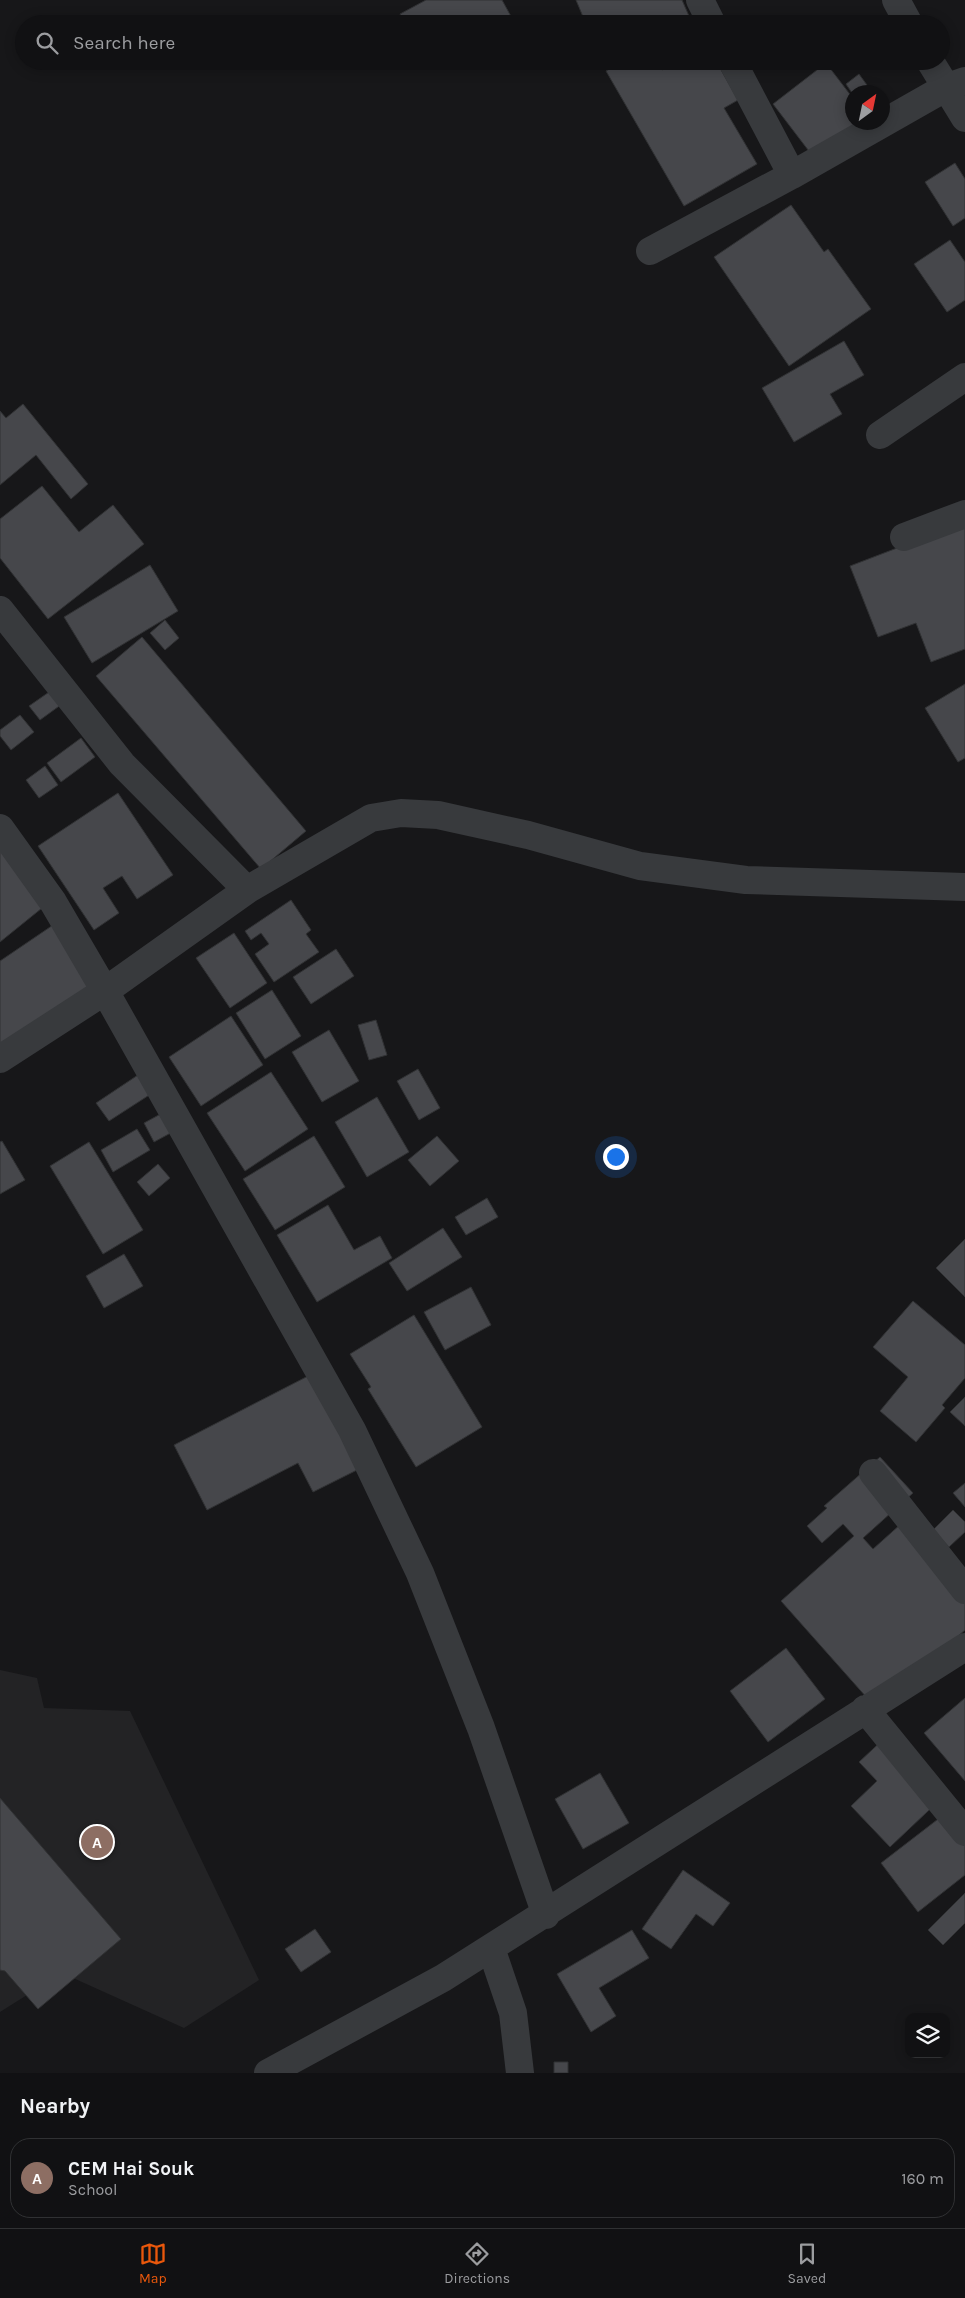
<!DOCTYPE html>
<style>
:root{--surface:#111113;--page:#1a1a1c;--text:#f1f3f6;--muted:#9c9da0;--line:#303133;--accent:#ea580c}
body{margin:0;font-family:Karla,sans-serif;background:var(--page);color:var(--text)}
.controls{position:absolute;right:15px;bottom:15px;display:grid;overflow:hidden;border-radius:10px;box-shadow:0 2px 12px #0003}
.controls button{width:45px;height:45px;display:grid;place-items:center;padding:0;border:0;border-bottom:1px solid var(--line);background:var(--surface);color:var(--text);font:25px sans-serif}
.compass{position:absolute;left:845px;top:85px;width:45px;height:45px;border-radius:50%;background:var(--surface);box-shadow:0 2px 12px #0003;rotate:33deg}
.you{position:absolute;left:615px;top:1156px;width:18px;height:18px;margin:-12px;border:4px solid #fff;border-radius:50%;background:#1a73e8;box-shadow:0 0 0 8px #1a73e833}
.badge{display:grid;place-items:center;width:32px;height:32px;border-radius:50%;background:var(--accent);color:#fff;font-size:16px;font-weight:700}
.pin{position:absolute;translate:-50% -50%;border:2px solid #fff;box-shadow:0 1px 5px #0006}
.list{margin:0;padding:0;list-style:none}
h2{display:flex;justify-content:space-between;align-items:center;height:65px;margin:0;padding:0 20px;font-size:21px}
h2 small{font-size:16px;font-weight:400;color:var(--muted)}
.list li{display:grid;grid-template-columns:32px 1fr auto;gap:15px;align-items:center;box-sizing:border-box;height:80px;margin:0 10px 10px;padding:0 10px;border:1px solid var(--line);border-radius:20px}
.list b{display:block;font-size:19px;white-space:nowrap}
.list p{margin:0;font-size:16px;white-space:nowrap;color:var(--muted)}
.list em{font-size:16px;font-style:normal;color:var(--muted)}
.icon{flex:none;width:28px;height:28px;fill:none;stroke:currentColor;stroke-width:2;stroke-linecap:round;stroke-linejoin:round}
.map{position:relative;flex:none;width:965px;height:2073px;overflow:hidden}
.search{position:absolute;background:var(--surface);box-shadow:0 2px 12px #0003;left:15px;right:15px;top:15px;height:55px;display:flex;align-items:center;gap:12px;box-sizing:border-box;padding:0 18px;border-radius:28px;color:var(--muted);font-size:19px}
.sheet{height:155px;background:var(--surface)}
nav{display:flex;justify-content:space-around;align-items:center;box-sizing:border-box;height:70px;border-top:1px solid var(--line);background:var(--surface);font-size:14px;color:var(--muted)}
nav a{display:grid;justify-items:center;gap:2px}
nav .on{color:var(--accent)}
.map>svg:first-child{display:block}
.built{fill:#232325}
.building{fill:#46474b;stroke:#313234}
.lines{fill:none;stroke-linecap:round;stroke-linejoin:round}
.minor{stroke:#383a3d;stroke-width:28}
</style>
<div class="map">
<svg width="965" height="2073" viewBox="0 0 965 2073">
<rect width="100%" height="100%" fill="#171719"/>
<path class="built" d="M0,1670L37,1678L44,1708L130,1711L259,1980L184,2028L62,1973L0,2012Z"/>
<path class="building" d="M426,0H502L513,20L507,24H405L400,14Z
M576,0H682L689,16L671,24H586Z
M623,61H657L662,70L678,61H716L738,100L724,108L757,164L684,206L606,71Z
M826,63L852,97V122H862L815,159L773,104Z
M859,74L872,92L852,93L846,84Z
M955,163L965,179V218L953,226L925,182Z
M791,205L824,252L828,249L871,309L789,366L714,257Z
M950,240L965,262V300L947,312L914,264Z
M844,341L864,375L830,394L842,414L794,442L762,388Z
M23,404L88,484L71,499L36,455L0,485V411L6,418Z
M42,486L79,532L113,505L144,544L48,619L0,558V519Z
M965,522V649L931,662L916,623L878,637L850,566Z
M150,565L178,611L92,663L64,617Z
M165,620L179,638L165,650L150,633Z
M142,637L306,831L261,869L96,676Z
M965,684V758L958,762L925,708Z
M52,690L62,704L40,720L29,706Z
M20,715L34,732L11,750L0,736V730Z
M81,738L95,757L61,782L47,763Z
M45,766L58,785L39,798L26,780Z
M118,793L173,875L137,899L122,876L103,888L119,913L94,930L38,846Z
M0,845L47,904L0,942Z
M291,900L311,930L306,934L319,952L274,982L255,954L269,944L261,933L251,940L245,931Z
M56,923L99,986L0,1053V961Z
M234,933L267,983L230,1008L196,958Z
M336,949L354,976L311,1004L293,977Z
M272,990L301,1036L265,1059L236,1013Z
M231,1016L263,1065L201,1106L169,1057Z
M376,1020L387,1055L369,1060L358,1025Z
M329,1030L359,1081L322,1102L292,1052Z
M418,1069L440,1108L419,1120L397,1081Z
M144,1071L157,1090L109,1121L96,1103Z
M271,1072L308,1129L245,1171L207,1113Z
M377,1097L409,1152L367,1177L335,1122Z
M168,1110L178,1129L154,1142L144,1123Z
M137,1129L150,1150L113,1172L101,1150Z
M314,1136L345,1187L275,1230L243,1179Z
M437,1136L459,1161L430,1186L408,1160Z
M2,1141L25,1180L0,1194V1142Z
M89,1142L143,1230L103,1254L50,1166Z
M158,1164L170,1178L149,1196L137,1182Z
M487,1198L498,1217L466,1235L455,1217Z
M328,1205L354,1250L380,1236L392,1258L317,1302L277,1235Z
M443,1228L462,1257L407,1291L389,1263Z
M965,1239V1297L936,1268Z
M124,1254L143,1286L104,1308L86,1276Z
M471,1287L491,1325L445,1350L424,1312Z
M913,1301L965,1345V1378L942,1405L945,1408L916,1442L880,1411L908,1377L873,1347Z
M414,1315L482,1427L416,1467L368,1389L371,1387L350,1354Z
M312,1374L361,1468L313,1492L298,1463L207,1510L174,1445Z
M965,1397V1426L950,1412Z
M880,1457L913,1493L863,1538L873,1549L912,1514L965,1602V1630L876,1708L781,1601L854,1536L843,1524L822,1543L807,1526L827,1508L824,1506Z
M965,1483V1507L953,1493Z
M953,1510L965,1522V1532L949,1547L933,1530Z
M786,1648L825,1699L768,1742L730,1691Z
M965,1698V1781L924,1733Z
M888,1735L945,1795L890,1847L851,1806L877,1781L859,1762Z
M600,1773L629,1823L583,1849L555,1799Z
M0,1798L121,1939L38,2009L5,1971L0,1970Z
M955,1806L965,1819V1875L918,1912L881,1863Z
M683,1870L730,1903L713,1926L696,1914L671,1949L642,1929Z
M965,1893V1923L943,1945L928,1930Z
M315,1929L331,1952L301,1972L285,1949Z
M632,1930L649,1958L599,1988L616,2016L591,2032L557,1974Z
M554,2062H568V2073H554Z"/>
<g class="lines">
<path class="minor" d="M700,0L712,24
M896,0L909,24
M732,61L792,175
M930,61L965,118
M650,251L792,175L945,88L965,81
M880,435L965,377
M904,537L965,514
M0,610L122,764L247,890
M0,828L53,902L105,991L352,1430L420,1573L481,1728L546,1915
M0,1059L105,991L247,890L371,818L401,813L438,815L528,835L640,866L746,880L965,887
M873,1473L965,1590
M865,1709L965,1832
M491,1948L513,2013L520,2073
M268,2073L443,1978L965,1647"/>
</g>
</svg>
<div class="controls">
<button><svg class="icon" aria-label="layers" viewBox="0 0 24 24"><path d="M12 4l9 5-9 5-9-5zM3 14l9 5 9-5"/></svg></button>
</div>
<svg class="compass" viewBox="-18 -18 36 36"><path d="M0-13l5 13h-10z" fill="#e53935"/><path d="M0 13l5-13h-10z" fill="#9c9da0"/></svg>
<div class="you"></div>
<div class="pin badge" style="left:97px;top:1842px;background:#8d6e63">A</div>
<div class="search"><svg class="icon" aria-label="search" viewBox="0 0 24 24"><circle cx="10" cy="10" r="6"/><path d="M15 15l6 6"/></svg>Search here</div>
</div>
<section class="sheet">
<h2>Nearby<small></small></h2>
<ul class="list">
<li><span class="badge" style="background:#8d6e63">A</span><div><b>CEM Hai Souk</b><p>School</p></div><em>160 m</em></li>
</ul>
</section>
<nav>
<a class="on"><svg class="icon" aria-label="map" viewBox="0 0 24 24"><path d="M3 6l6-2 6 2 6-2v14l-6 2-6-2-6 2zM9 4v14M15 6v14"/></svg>Map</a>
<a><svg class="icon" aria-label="directions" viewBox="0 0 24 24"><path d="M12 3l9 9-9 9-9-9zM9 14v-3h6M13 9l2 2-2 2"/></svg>Directions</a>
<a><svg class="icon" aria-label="saved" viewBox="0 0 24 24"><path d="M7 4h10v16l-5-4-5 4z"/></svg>Saved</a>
</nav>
